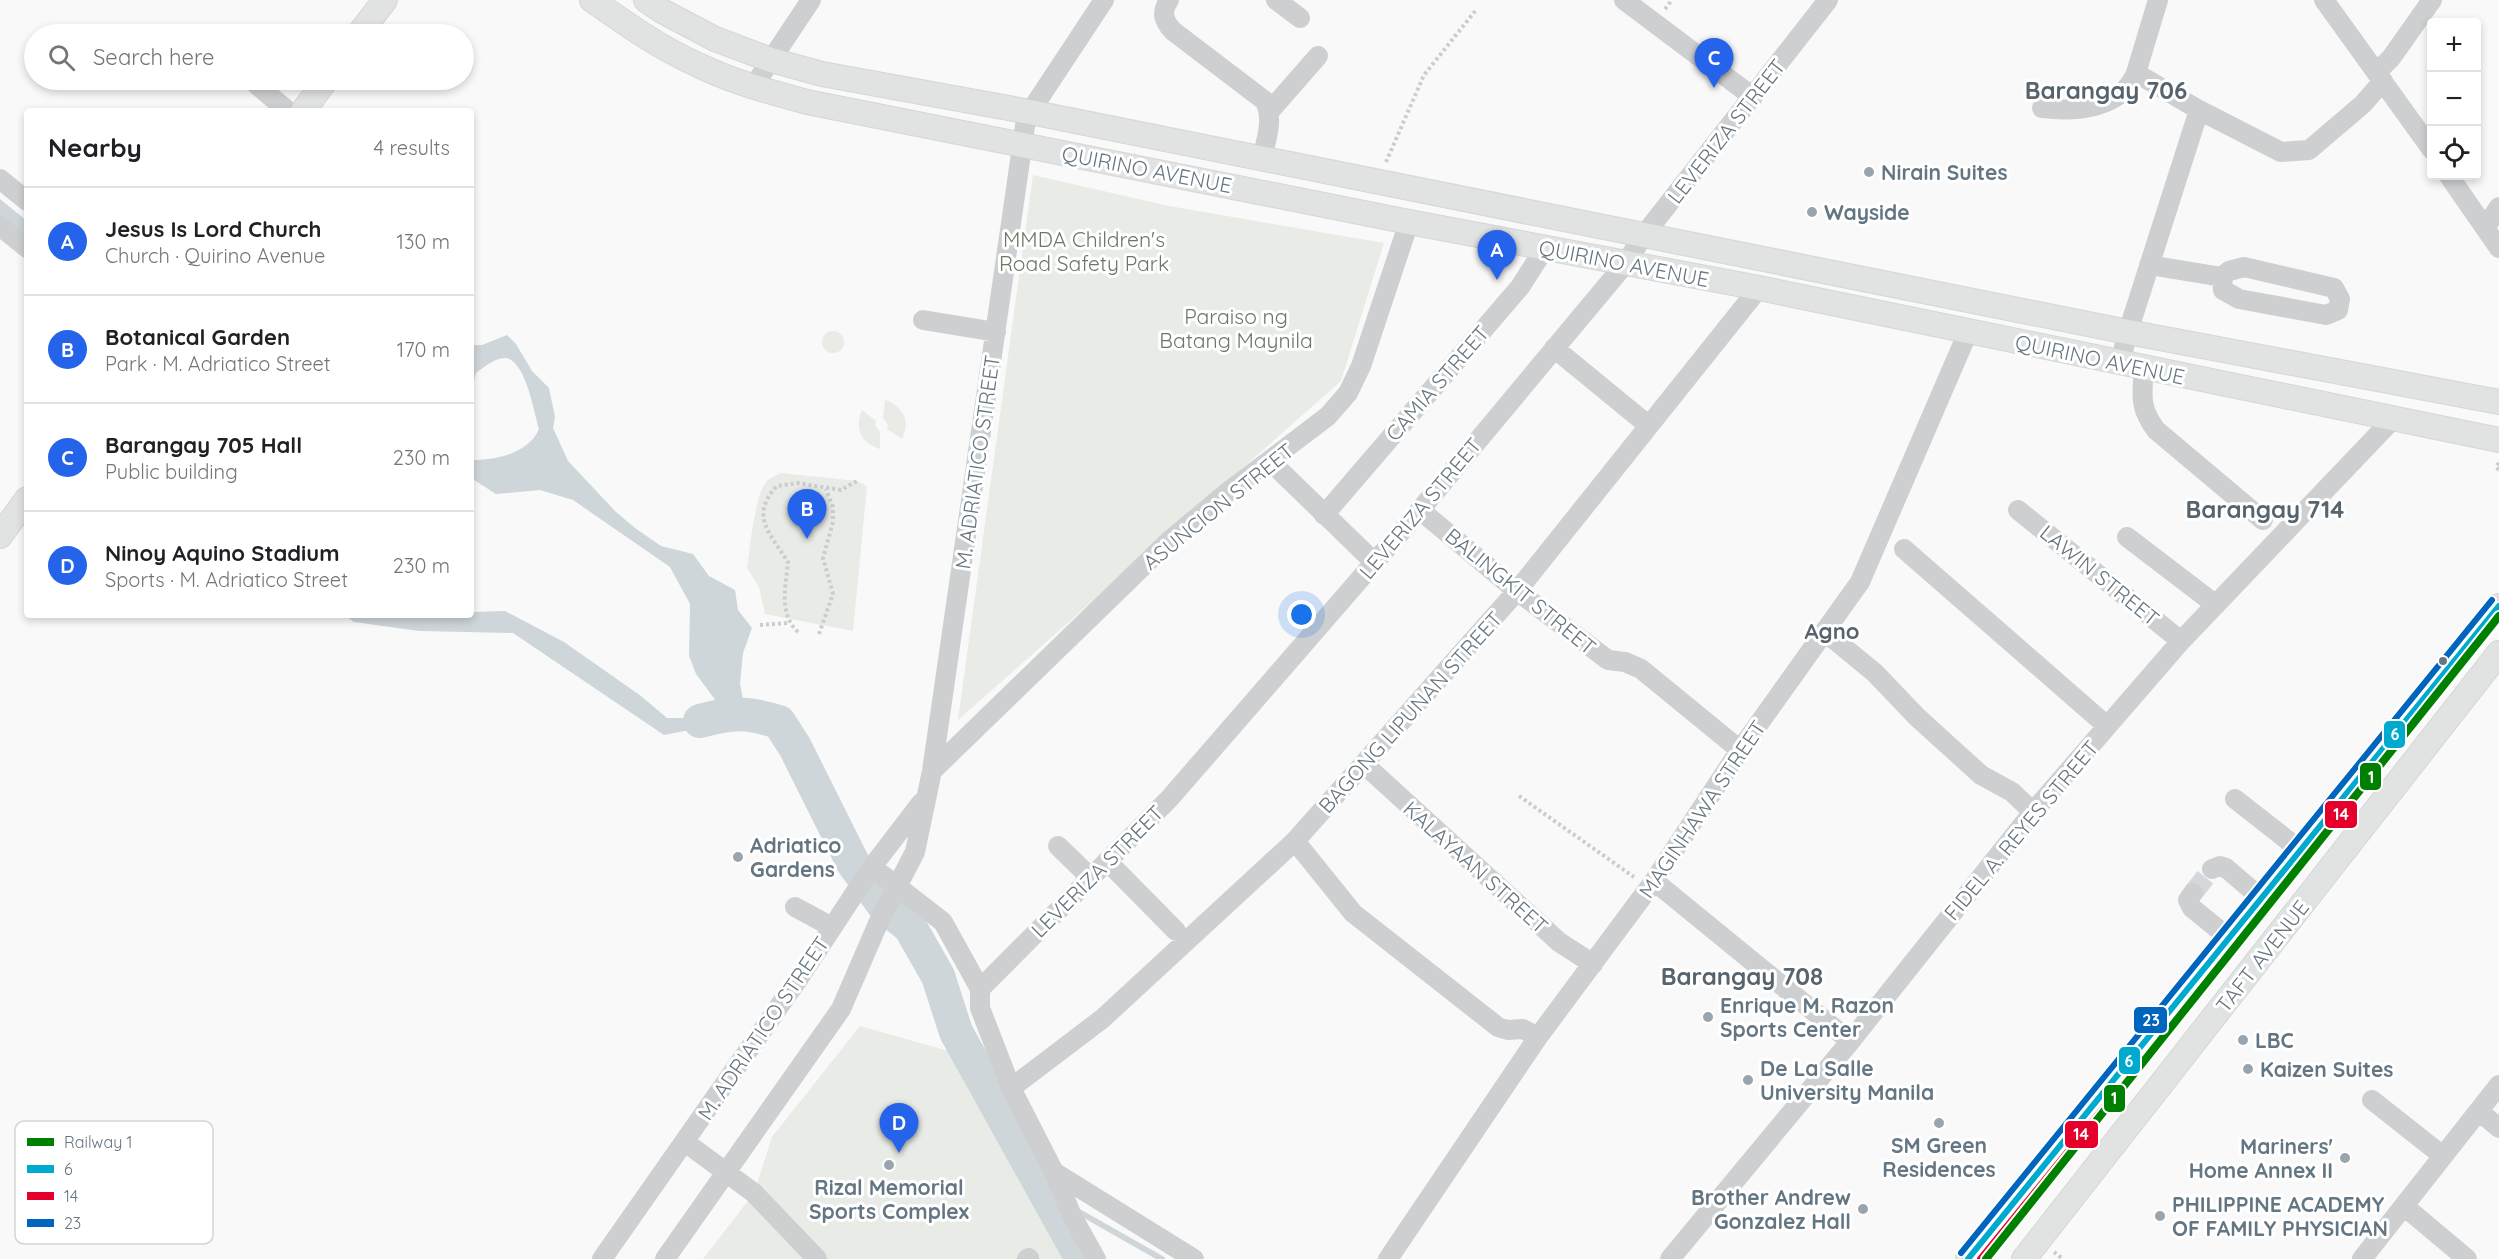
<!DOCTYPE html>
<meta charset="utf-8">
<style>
:root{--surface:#fff;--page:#f6f6f6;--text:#202124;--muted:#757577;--line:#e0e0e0;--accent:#2563eb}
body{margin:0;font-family:Quicksand,sans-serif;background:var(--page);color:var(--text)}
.controls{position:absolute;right:18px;top:18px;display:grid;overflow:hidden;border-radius:6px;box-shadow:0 3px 9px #0003}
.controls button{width:54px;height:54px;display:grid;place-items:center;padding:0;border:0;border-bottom:2px solid var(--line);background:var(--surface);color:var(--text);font:30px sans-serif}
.you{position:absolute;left:1302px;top:615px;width:21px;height:21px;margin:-15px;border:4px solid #fff;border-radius:50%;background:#1a73e8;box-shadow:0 0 0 9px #1a73e833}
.badge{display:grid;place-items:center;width:39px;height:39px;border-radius:50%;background:var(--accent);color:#fff;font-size:20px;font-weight:700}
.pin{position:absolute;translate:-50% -50px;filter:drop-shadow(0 2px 3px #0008)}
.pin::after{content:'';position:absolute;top:32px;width:21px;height:18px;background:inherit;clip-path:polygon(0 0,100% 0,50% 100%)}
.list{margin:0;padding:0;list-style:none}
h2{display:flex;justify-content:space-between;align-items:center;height:78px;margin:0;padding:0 24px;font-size:26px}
h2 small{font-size:20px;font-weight:400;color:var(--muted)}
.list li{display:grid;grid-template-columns:39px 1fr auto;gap:18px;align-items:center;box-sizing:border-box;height:108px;padding:0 24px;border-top:2px solid var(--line)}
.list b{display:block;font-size:22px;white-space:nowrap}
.list p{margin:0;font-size:20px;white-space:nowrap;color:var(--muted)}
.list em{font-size:20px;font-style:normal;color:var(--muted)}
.icon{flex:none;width:33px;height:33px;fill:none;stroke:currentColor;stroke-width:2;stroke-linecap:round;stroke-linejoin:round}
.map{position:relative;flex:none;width:2499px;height:1259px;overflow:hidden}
.search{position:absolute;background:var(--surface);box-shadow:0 3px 9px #0003;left:24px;top:24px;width:450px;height:66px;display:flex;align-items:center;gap:15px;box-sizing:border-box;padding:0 21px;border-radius:33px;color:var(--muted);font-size:22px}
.panel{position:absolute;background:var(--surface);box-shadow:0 3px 9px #0003;left:24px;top:108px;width:450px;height:510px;border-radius:6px}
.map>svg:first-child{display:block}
.green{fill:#e8ebe6}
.water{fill:#ced6d9}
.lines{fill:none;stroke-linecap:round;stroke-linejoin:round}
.stream{stroke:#ced6d9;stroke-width:6}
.river{stroke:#ced6d9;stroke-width:34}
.minor-tunnel{stroke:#d4d8dc;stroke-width:20;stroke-dasharray:20 10;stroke-linecap:butt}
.major-casing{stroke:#d5d6d7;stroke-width:26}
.path{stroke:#cbcccd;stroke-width:4;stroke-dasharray:3 3;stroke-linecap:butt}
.minor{stroke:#cecfd0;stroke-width:20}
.major{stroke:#e1e2e2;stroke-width:24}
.bus-1-casing{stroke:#fff;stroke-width:10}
.bus-2-casing{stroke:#fff;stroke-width:10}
.bus-3-casing{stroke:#fff;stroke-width:10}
.bus-1{stroke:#00a9ce;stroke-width:6}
.bus-2{stroke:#e4002b;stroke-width:6}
.bus-3{stroke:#0065bd;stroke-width:6}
.rail-1-casing{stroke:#fff;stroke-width:12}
.rail-1{stroke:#008000;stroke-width:8}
.poi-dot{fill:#99a4ac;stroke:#fff;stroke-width:2}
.bus-dot{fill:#657683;stroke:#fff;stroke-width:2}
.labels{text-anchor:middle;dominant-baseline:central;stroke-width:6;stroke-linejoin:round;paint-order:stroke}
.street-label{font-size:21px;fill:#657683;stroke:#fff}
.poi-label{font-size:21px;font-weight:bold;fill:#657683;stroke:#fff;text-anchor:start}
.park-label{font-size:21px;fill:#687a64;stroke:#fff}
.neighbourhood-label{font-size:22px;font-weight:bold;fill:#57646e;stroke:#fff}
.quarter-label{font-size:24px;font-weight:bold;fill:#57646e;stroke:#fff}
.key{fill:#fff;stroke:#d1d6da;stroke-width:1.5}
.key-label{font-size:16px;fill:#657683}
.line-badge{stroke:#fff;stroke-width:2}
.badge-label{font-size:16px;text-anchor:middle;font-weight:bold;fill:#fff}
</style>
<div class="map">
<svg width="2499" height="1259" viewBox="0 0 2499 1259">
<rect width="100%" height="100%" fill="#f9f9f9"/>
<path class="green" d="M1033,175L1169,206L1384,243L1341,381L958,720Z
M822 342a11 11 0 1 1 22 0a11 11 0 1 1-22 0Z
M885,400C903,406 911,421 902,439L887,429L888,425L883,418Z
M862,410L876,421L875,425L880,432V449C861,443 854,428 862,410Z
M781,473L857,481L867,486L853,631L765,614L759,587L747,568C750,549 755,491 768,480C772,477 777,475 781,473Z
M860,1026L952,1052L1067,1259H703L754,1193L772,1137Z"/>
<path class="water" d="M0,199L27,221V240L0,218Z
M507,335L516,344L532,371L549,388L555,417L553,428L568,461L616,512L635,528L661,546L693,554L709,576L735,590L738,610L752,628L743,653L740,683L747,723L720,724L664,735L513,633L419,631L354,622L344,615H471V612L505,611L564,642L641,696L667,718H687L719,705L696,674L689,656L690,604L670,567L573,500L540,490L496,494L471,478V460C496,460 528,454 539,429C534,413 526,361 506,358C496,357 484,367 476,373L471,393V345H482Z"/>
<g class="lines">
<path class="stream" d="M1047,1196L1062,1203
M1074,1209L1162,1259"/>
<path class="river" d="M700,721C735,712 745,712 779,722L795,747L853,863L885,907L910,927L938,976L956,1032L1082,1259"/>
<path class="minor-tunnel" d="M2193,893L2212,869"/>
<g class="major-casing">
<path id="major" d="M592,0C626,24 660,48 698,65C733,82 770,92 807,102L1409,222L1759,288L2499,440
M646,0L662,11L715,39L771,60L822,74L1030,112L2128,332L2499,402
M359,34L385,0
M303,111L326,80
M0,536L27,499
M1968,1259L2499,606
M2024,1259L2499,653"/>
</g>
<path class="path" d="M1665,9L1672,0
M1386,162L1424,75L1476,10
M2499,463L2496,467L2499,470
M760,625L788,623
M798,632C778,613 786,586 788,562C770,533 749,516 777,486L798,483L841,490L857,481
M819,634L833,594L823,558L833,522V507L826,489
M1519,796L1634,877
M2054,1252L2063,1259"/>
<path class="minor" d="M1169,0C1161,12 1163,20 1173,31L1265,101C1274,120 1266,140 1262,159
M1276,0L1300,18
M1624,0L1753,97
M2158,0L2136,73L2199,110L2281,152L2309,150L2363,104L2383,81
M2324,0L2432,150
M2377,72L2391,58L2432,0
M257,85L288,111
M753,87L811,0
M2042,108C2076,112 2121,109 2136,73
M1270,111L1318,56
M2449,176L2499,248
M0,179L27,201
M0,226L27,248
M2485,228L2499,207
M2149,265L2222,277
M2244,267L2334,288L2340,299L2338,310L2326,315L2239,299L2223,290L2222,277L2229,271Z
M923,320L996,332
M1554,348L1643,421
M2120,363L2128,332L2199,110
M2144,368C2142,395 2139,407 2156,430L2263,520
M1270,461L1374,562
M1420,510L1517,591L1608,660L1625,662L1641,669L1740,750
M2018,510L2181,641
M1324,515L1520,287L1545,248
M2127,537L2216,605
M1904,549L2107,726
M1825,632L1875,673L1917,717L1981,775L2012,792L2033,812
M1364,764L1559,942L1593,964
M932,771L1169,541L1229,491L1328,416L1348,393L1361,366L1409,222
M2235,799L2300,850
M1295,841L1353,913L1498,1027L1508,1030L1523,1029L1538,1037
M1058,846L1091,878
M1107,861L1176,931
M872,867L943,922L980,989V1008L1011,1088L1054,1172L1072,1216L1096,1259
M2212,869L2220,866L2226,868L2261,898
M1654,881L1850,1041
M2193,893L2188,900L2192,908L2229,938
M795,907L832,927
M980,989L1169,799L1420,510L1625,264L1644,235L1828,0
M1011,1088L1102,1019L1295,841L1517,591L1759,288
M2372,1100L2443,1156
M2479,1111L2499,1128
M685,1142L754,1193L817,1259
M1054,1172L1194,1259
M2404,1206L2467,1259
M602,1259L799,978L872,867L921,803
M665,1259L841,1009L880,919L915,852L932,771L1025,126L1030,112L1104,0
M1027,1259L1029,1258
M1388,1259L1538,1037L1654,881L1740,750L1860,582L1968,332
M1670,1259L1849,1043L2033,812L2181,641L2393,419
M2362,1259L2499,1085"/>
<use href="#major" class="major"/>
<g class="bus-1-casing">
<path id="bus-1" d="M1968,1259L2499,606"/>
</g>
<g class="bus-2-casing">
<path id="bus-2" d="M1980,1259L2499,620"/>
</g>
<g class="bus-3-casing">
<path id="bus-3" d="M1961,1253L2492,600"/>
</g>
<use href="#bus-1" class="bus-1"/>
<use href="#bus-2" class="bus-2"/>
<use href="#bus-3" class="bus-3"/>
<g class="rail-1-casing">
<path id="rail-1" d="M1986,1259L2499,616"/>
</g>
<use href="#rail-1" class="rail-1"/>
</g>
<g class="poi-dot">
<circle cx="1869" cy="172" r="6"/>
<circle cx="1812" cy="212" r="6"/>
<circle cx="738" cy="857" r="6"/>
<circle cx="1708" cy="1017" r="6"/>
<circle cx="2243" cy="1040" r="6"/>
<circle cx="2248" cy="1069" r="6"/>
<circle cx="1748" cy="1080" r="6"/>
<circle cx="1939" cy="1123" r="6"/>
<circle cx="2345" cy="1158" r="6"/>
<circle cx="889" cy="1165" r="6"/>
<circle cx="1863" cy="1209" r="6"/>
<circle cx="2160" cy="1216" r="6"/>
</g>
<circle class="bus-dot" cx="2443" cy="661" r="5"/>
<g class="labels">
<g class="street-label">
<text transform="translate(1726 131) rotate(-52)">LEVERIZA STREET</text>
<text transform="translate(1147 169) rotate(11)">QUIRINO AVENUE</text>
<text transform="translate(1624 263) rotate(11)">QUIRINO AVENUE</text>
<text transform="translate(2100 359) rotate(12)">QUIRINO AVENUE</text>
<text transform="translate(1437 383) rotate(-49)">CAMIA STREET</text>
<text transform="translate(977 462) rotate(-82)">M. ADRIATICO STREET</text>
<text transform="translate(1218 506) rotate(-39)">ASUNCION STREET</text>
<text transform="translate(1420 508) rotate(-50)">LEVERIZA STREET</text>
<text transform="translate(2100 575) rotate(39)">LAWIN STREET</text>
<text transform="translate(1521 591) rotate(39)">BALINGKIT STREET</text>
<text transform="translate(1410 712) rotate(-48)">BAGONG LIPUNAN STREET</text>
<text transform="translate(1702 809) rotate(-56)">MAGINHAWA STREET</text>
<text transform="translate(2021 830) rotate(-50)">FIDEL A. REYES STREET</text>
<text transform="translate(1476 867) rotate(42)">KALAYAAN STREET</text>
<text transform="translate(1097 871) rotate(-45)">LEVERIZA STREET</text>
<text transform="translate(2262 956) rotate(-52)">TAFT AVENUE</text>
<text transform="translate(763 1028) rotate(-56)">M. ADRIATICO STREET</text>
</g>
<g class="poi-label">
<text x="1881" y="172">Nirain Suites</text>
<text x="1824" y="212">Wayside</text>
<text x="750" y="845">Adriatico<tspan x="750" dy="24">Gardens</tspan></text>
<text x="1720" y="1005">Enrique M. Razon<tspan x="1720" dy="24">Sports Center</tspan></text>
<text x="2255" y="1040">LBC</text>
<text x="1760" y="1068">De La Salle<tspan x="1760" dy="24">University Manila</tspan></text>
<text x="2260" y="1069">Kaizen Suites</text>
<text x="1939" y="1145" text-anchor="middle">SM Green<tspan x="1939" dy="24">Residences</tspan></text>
<text x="2333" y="1146" text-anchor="end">Mariners'<tspan x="2333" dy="24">Home Annex II</tspan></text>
<text x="889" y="1187" text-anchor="middle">Rizal Memorial<tspan x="889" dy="24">Sports Complex</tspan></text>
<text x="1851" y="1197" text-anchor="end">Brother Andrew<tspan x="1851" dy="24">Gonzalez Hall</tspan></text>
<text x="2172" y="1204">PHILIPPINE ACADEMY<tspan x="2172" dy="24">OF FAMILY PHYSICIAN</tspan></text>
</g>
<g class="park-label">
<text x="1084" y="239">MMDA Children's<tspan x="1084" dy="24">Road Safety Park</tspan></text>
<text x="1236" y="316">Paraiso ng<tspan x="1236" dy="24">Batang Maynila</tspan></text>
</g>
<g class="neighbourhood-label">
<text x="1832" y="631">Agno</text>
</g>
<g class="quarter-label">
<text x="2106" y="90">Barangay 706</text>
<text x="2265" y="509">Barangay 714</text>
<text x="1742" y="976">Barangay 708</text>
</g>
</g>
<rect x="15" y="1121" width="198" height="123" rx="9" class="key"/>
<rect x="27" y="1138" width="27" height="8" fill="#008000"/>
<rect x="27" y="1165" width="27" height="8" fill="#00a9ce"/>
<rect x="27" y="1192" width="27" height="8" fill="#e4002b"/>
<rect x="27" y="1219" width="27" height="8" fill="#0065bd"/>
<g class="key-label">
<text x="64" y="1148">Railway 1</text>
<text x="64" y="1175">6</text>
<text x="64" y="1202">14</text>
<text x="64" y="1229">23</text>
</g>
<g class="line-badge">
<rect x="2383" y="720" width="23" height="29" rx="6" fill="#00a9ce"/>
<rect x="2359" y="762" width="23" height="29" rx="6" fill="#008000"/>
<rect x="2324" y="800" width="34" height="29" rx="6" fill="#e4002b"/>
<rect x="2133" y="1006" width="35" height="28" rx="6" fill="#0065bd"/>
<rect x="2118" y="1046" width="23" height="29" rx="6" fill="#00a9ce"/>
<rect x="2103" y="1084" width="23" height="29" rx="6" fill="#008000"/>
<rect x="2064" y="1120" width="35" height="29" rx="6" fill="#e4002b"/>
</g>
<g class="badge-label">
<text x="2395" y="740">6</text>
<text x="2371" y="783">1</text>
<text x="2341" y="820">14</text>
<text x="2151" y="1026">23</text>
<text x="2129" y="1067">6</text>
<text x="2114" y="1104">1</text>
<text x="2081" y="1140">14</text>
</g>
</svg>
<div class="controls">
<button>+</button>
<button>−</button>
<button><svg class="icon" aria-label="locate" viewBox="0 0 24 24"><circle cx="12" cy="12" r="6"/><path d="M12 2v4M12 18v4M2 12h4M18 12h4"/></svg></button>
</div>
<div class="you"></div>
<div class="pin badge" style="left:1497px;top:280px">A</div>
<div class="pin badge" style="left:807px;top:539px">B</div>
<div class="pin badge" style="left:1714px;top:88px">C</div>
<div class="pin badge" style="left:899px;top:1153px">D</div>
<div class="search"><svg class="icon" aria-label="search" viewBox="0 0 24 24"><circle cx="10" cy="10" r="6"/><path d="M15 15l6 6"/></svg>Search here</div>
<section class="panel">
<h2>Nearby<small>4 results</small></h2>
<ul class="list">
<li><span class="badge">A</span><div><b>Jesus Is Lord Church</b><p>Church · Quirino Avenue</p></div><em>130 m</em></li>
<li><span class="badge">B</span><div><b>Botanical Garden</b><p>Park · M. Adriatico Street</p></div><em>170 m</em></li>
<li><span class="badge">C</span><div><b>Barangay 705 Hall</b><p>Public building</p></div><em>230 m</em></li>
<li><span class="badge">D</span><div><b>Ninoy Aquino Stadium</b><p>Sports · M. Adriatico Street</p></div><em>230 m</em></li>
</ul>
</section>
</div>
